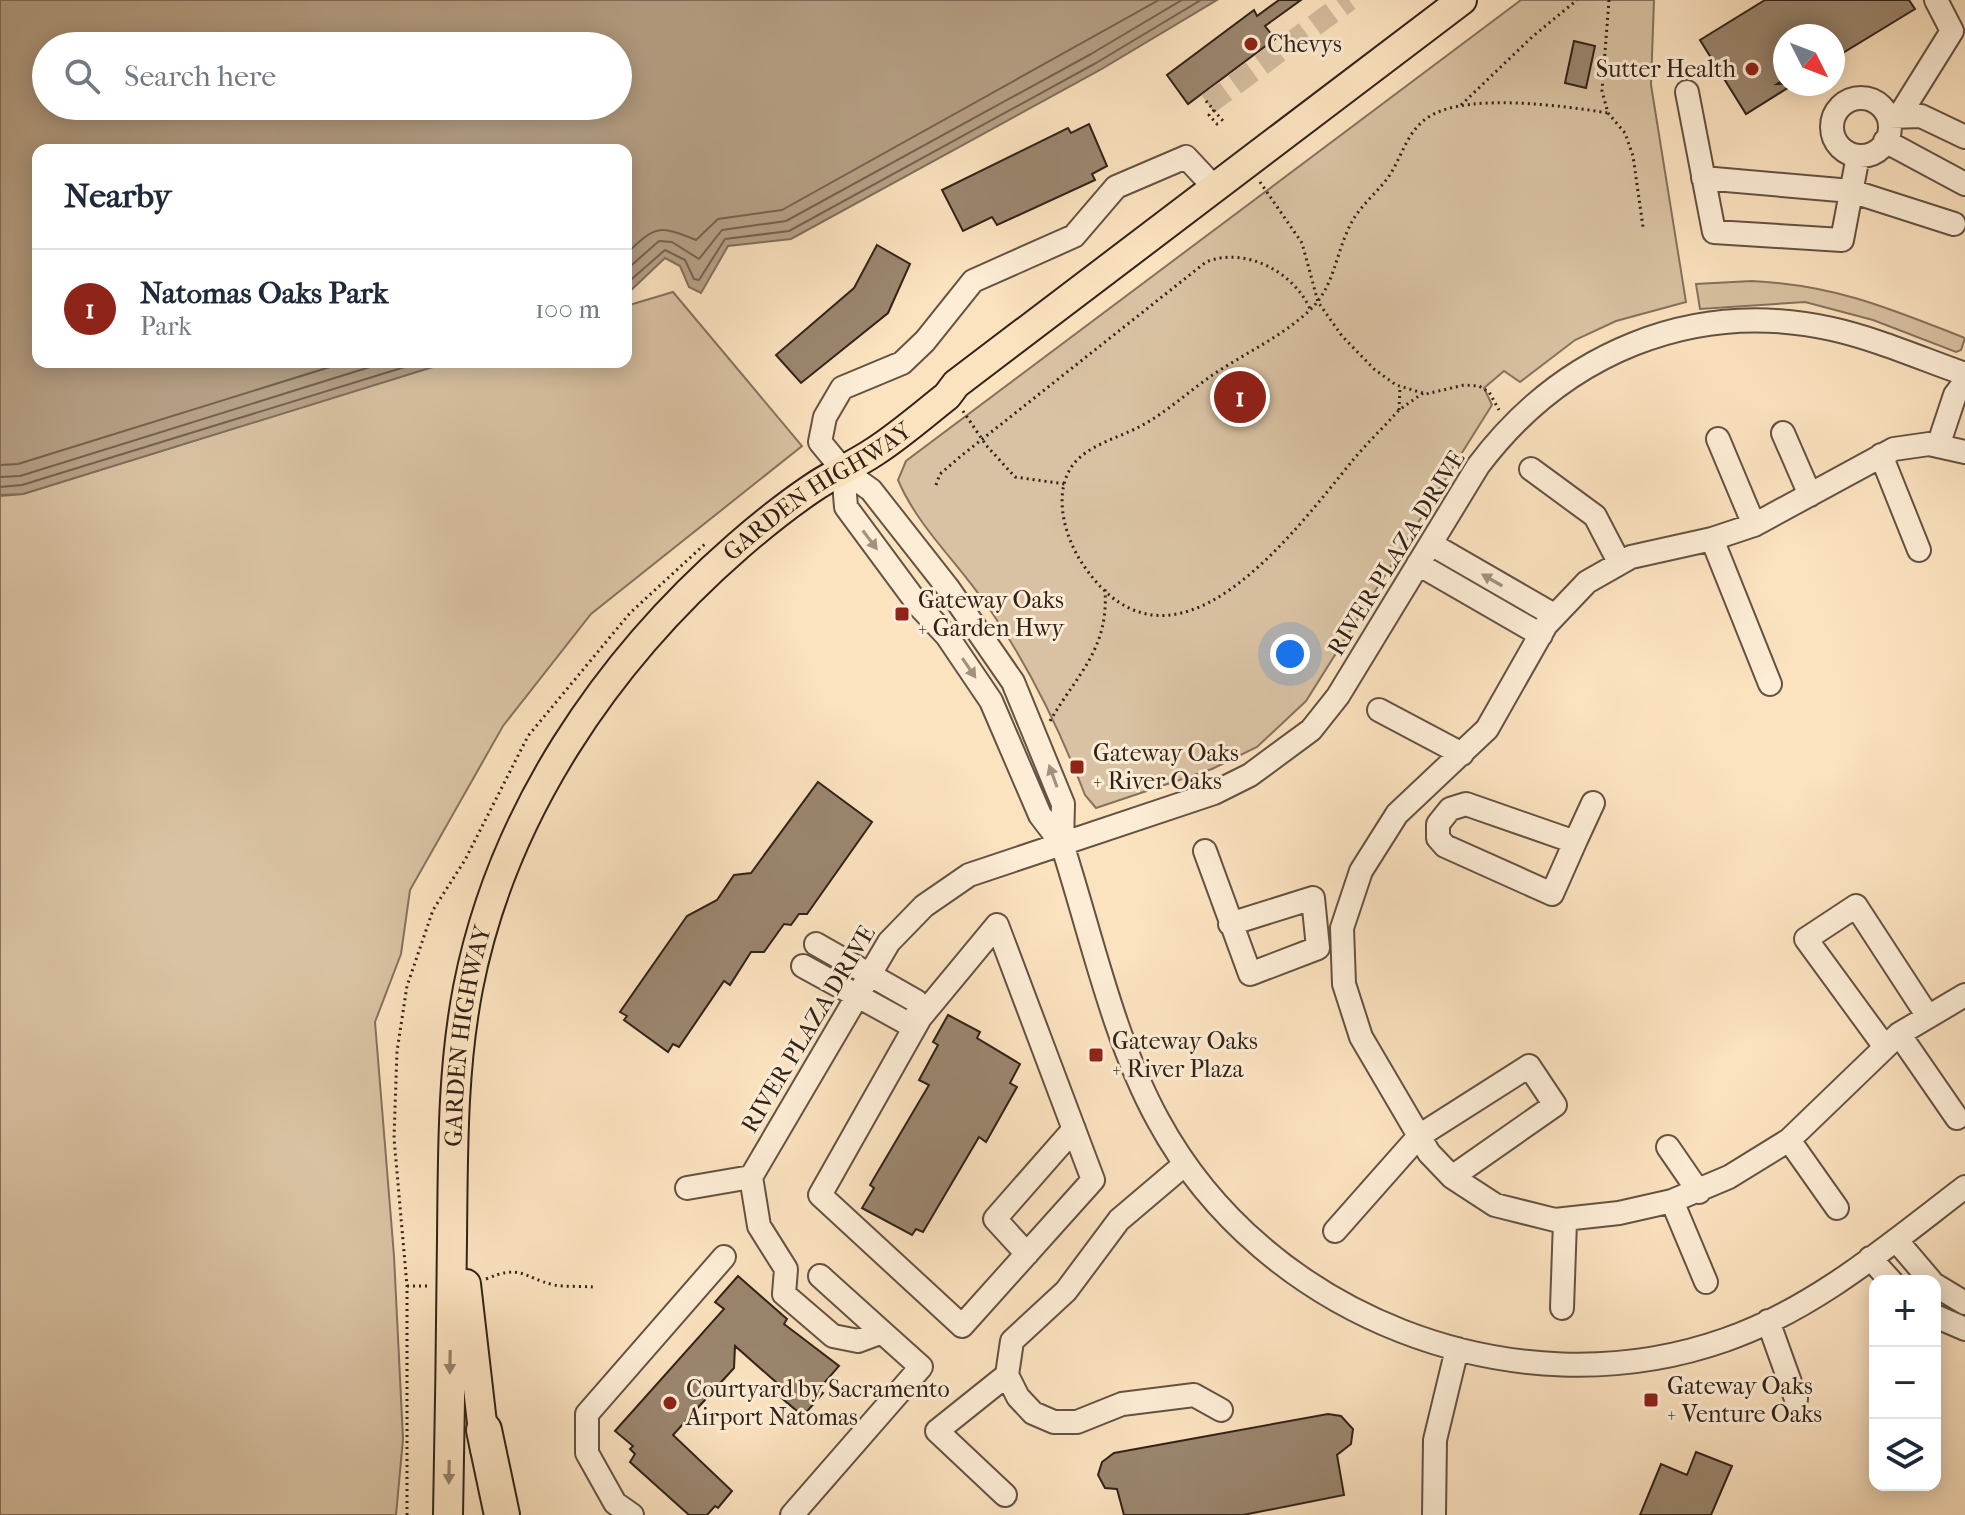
<!DOCTYPE html>
<meta charset="utf-8">
<style>
:root{--surface:#fff;--page:#f2f2f3;--text:#1f2937;--muted:#747a83;--line:#e0e1e3;--accent:#8f2418}
body{margin:0;font-family:"IM FELL French Canon",serif;background:var(--page);color:var(--text)}
.controls{position:absolute;right:24px;bottom:24px;display:grid;overflow:hidden;border-radius:16px;box-shadow:0 4px 20px #0003}
.controls button{width:72px;height:72px;display:grid;place-items:center;padding:0;border:0;border-bottom:2px solid var(--line);background:var(--surface);color:var(--text);font:40px sans-serif}
.compass{position:absolute;left:1773px;top:24px;width:72px;height:72px;border-radius:50%;background:var(--surface);box-shadow:0 4px 20px #0003;rotate:132deg}
.you{position:absolute;left:1290px;top:654px;width:28px;height:28px;margin:-20px;border:6px solid #fff;border-radius:50%;background:#1a73e8;box-shadow:0 0 0 12px #1a73e833}
.badge{display:grid;place-items:center;width:52px;height:52px;border-radius:50%;background:var(--accent);color:#fff;font-size:26px;font-weight:700}
.pin{position:absolute;translate:-50% -50%;border:4px solid #fff;box-shadow:0 2px 8px #0006}
.list{margin:0;padding:0;list-style:none}
h2{display:flex;justify-content:space-between;align-items:center;height:104px;margin:0;padding:0 32px;font-size:34px}
h2 small{font-size:26px;font-weight:400;color:var(--muted)}
.list li{display:grid;grid-template-columns:52px 1fr auto;gap:24px;align-items:center;box-sizing:border-box;height:120px;padding:0 32px;border-top:2px solid var(--line)}
.list b{display:block;font-size:30px;white-space:nowrap}
.list p{margin:0;font-size:26px;white-space:nowrap;color:var(--muted)}
.list em{font-size:26px;font-style:normal;color:var(--muted)}
.icon{flex:none;width:44px;height:44px;fill:none;stroke:currentColor;stroke-width:2;stroke-linecap:round;stroke-linejoin:round}
.map{position:relative;flex:none;width:1965px;height:1515px;overflow:hidden}
.search{position:absolute;background:var(--surface);box-shadow:0 4px 20px #0003;left:32px;top:32px;width:600px;height:88px;display:flex;align-items:center;gap:20px;box-sizing:border-box;padding:0 28px;border-radius:44px;color:var(--muted);font-size:30px}
.panel{position:absolute;background:var(--surface);box-shadow:0 4px 20px #0003;left:32px;top:144px;width:600px;height:224px;border-radius:16px}
.map>svg:first-child{display:block}
.green{fill:#d9c2a3;stroke:#85725e;stroke-width:2}
.water{fill:#b7a187;stroke:#816e5b;stroke-width:2;fill-rule:evenodd}
.lines{fill:none;stroke-linecap:round;stroke-linejoin:round}
.shore{stroke:#746250;stroke-width:2}
.building{fill:#9b866f;stroke:#312218;stroke-width:2}
.minor-tunnel{stroke:#d3bc9e;stroke-width:22;stroke-dasharray:22 11;stroke-linecap:butt}
.minor-casing{stroke:#645242;stroke-width:26}
.major-casing{stroke:#312218;stroke-width:32}
.highway-casing{stroke:#312218;stroke-width:38}
.path{stroke:#312218;stroke-width:3;stroke-dasharray:2 4;stroke-linecap:butt}
.minor{stroke:#fdedd6;stroke-width:22}
.major{stroke:#fce3c0;stroke-width:28}
.highway{stroke:#fce3c0;stroke-width:34}
.oneway{fill:#a19280}
.oneway2{fill:#96826c}
.poi-dot{fill:#8f2418;stroke:#fdedd6;stroke-width:3}
.labels{text-anchor:middle;dominant-baseline:central;stroke-width:6;stroke-linejoin:round;paint-order:stroke}
.poi-label{font-size:24px;fill:#312218;stroke:#fdedd6;text-anchor:start}
.street-label{font-size:24px;fill:#312218;stroke:#fdedd6}
</style>
<div class="map">
<svg width="1965" height="1515" viewBox="0 0 1965 1515">
<rect width="100%" height="100%" fill="#fce3c0"/>
<filter id="stains"><feTurbulence type="fractalNoise" baseFrequency=".0025" numOctaves="4"/><feColorMatrix values="0 0 0 0 .2 0 0 0 0 .09 0 0 0 0 .02 0 0 0 .5 -.17"/></filter>
<radialGradient id="worn" r=".72"><stop offset=".6" stop-color="#630" stop-opacity="0"/><stop offset="1" stop-color="#630" stop-opacity=".3"/></radialGradient>
<path class="green" d="M1521,0H1654L1651,85L1686,302L1616,321L1575,340L1520,382L1504,371L1484,388L1492,405L1306,701L1257,747L1212,769L1096,808L1085,795C1058,725 1027,661 983,600C955,560 917,525 898,480L906,461Z
M1752,281C1835,285 1889,308 1965,338L1961,350L1956,352L1873,320L1805,302L1700,309L1696,284Z
M673,292L802,446L591,614L503,726L410,890L401,954L375,1022L394,1256L403,1439L396,1515H0V496L23,494L447,362H626V306Z"/>
<path class="water" d="M0,0H1217L1100,70L791,239L728,246L701,293L689,287L680,266L665,258L626,295V150H38V362H449L23,494L0,495ZM46,46H618V106H46Z"/>
<g class="lines">
<path class="shore" d="M626,254C656,225 659,225 696,240L718,219L782,210L1159,0
M626,270L659,241L672,242L699,259L722,230L786,221L1091,54L1182,0
M626,284L665,250L685,260L694,279L699,280L725,239L789,231L1096,63L1201,0
M0,465L18,464L346,362
M0,477L20,476L386,362
M0,487L22,485L421,362"/>
</g>
<path class="building" d="M1279,0H1301L1265,26L1275,39L1188,104L1167,75L1254,10L1257,16Z
M1765,0H1909L1915,9L1841,54L1833,36H1785V79L1777,84H1794L1746,114L1700,40Z
M1574,41L1595,46L1586,88L1565,83Z
M1089,124L1107,166L1092,174L1095,180L997,225L992,217L963,231L942,190L1068,128L1071,133Z
M877,245L910,264L888,313L801,383L776,355L854,288Z
M818,782L872,822L807,914H799L791,925L784,924L764,952H751L730,985L724,981L679,1047L673,1044L668,1052L624,1020L627,1016L620,1012L687,916L717,900L734,875L751,873Z
M948,1015L980,1032L977,1038L1020,1064L1010,1083L1017,1087L986,1142L979,1137L923,1232L916,1229L912,1235L862,1208L874,1188L870,1185L929,1085L919,1080L938,1045L933,1042Z
M738,1276L787,1319L784,1324L839,1366L818,1390L823,1393L803,1416L772,1390L777,1383L735,1346L734,1368L673,1435L732,1491L718,1508L715,1506L707,1515H689L630,1462L635,1454L630,1449L633,1446L615,1431L724,1309L715,1302Z
M1328,1414L1341,1416L1353,1429L1351,1444L1337,1455L1344,1495L1243,1515H1124L1117,1489L1105,1488L1098,1475L1102,1462L1114,1453Z
M1696,1452L1732,1466L1711,1515H1640L1661,1464L1687,1475Z"/>
<g class="lines">
<path class="minor-tunnel" d="M1208,104L1349,0"/>
<g class="minor-casing">
<path id="minor" d="M1687,92L1714,232L1842,240L1858,156
M1832 127a29 29 0 1 1 58 0a29 29 0 1 1-58 0Z
M1899,116L1952,31L1936,0
M1890,117L1921,116L1965,137
M1885,141L1965,184
M1703,178L1851,191L1954,224
M1783,433L1810,495
M1718,439L1754,525
M1938,446L1955,395L1965,382
M1965,452L1929,444L1894,449L1754,525L1712,539L1631,557L1587,582L1546,625L1487,729L1397,814L1361,871L1342,928L1344,984L1361,1037L1429,1153L1452,1177L1495,1205L1555,1220L1619,1213L1672,1201L1729,1177L1789,1140L1899,1034L1965,995
M1881,455L1919,550
M1531,469L1595,516L1619,562
M843,470L846,507L920,607L947,636L991,701L1040,815L1062,844C1091,934 1113,1038 1158,1120C1264,1316 1514,1414 1725,1340C1815,1309 1890,1244 1965,1187
M1712,539L1770,684
M1431,544L1554,615
M1418,564L1541,635
M1379,710L1462,754
M1466,804L1575,842L1552,894L1445,846L1438,838V824L1450,809Z
M1575,842L1593,803
M1062,844L1063,804L1013,682L948,588L871,490L843,470L820,442L825,417L842,388L902,363L925,341L973,281L1074,236L1116,187L1186,157L1214,187
M1205,851L1250,974L1318,948L1313,898L1230,924
M997,925L1093,1180L962,1326L820,1195L920,1018Z
M803,966L905,1022L920,1018L916,1001L816,944
M1899,1034L1957,1118
M1885,1047L1806,939L1856,906L1927,1015
M1789,1140L1837,1208
M1668,1147L1699,1192
M751,1177L889,942L924,906L969,875L1214,793L1250,775L1311,730L1338,696L1478,466C1562,354 1692,298 1832,329C1877,339 1922,359 1965,374
M751,1177L759,1226L786,1269L784,1294L833,1336L858,1341L882,1332L921,1367L792,1515
M687,1188L751,1177
M1672,1201L1706,1282
M1335,1231L1419,1136L1529,1066L1555,1105L1452,1177
M1896,1240L1931,1281
M1027,1254L995,1219L1074,1129
M1870,1258L1891,1281
M820,1276L882,1332
M1935,1285L1965,1303
M1562,1308L1565,1221
M1935,1316L1965,1329
M1768,1321L1796,1399
M1007,1375L1012,1341L1066,1291L1119,1220L1185,1164
M1005,1495L937,1431L1007,1375L1018,1397L1033,1413L1054,1422H1077L1122,1404L1194,1395L1221,1410
M632,1515L615,1503L587,1453V1414L724,1257
M1434,1515L1435,1440L1457,1349"/>
</g>
<g class="major-casing">
<g id="major">
<path d="M466,1284L485,1449"/>
<path id="s1" d="M448,1515C450,1423 451,1330 452,1238C453,1154 452,1071 468,988C502,814 606,661 738,546C761,526 786,506 811,489C831,475 853,466 874,452C899,436 923,415 947,396L956,384L1462,0"/>
</g>
</g>
<g class="highway-casing">
<path id="highway" d="M484,1430L502,1515"/>
</g>
<path class="path" d="M1609,0L1602,91L1608,113L1625,133L1633,156L1643,227
M1206,101L1223,121
M1461,105L1532,37L1577,0
M1214,110L1209,115L1217,124L1219,123
M1260,182L1302,243L1318,302L1342,336L1374,369L1396,385L1426,394L1464,385L1479,386L1489,392L1499,410
M1423,393L1399,410C1384,427 1367,443 1353,460C1294,532 1174,698 1084,566C1067,542 1054,502 1068,473C1080,447 1116,439 1139,427C1166,413 1189,391 1214,374C1247,352 1283,336 1311,309C1333,287 1335,259 1347,232C1356,209 1373,197 1387,179C1402,159 1406,129 1432,115C1471,93 1565,106 1608,113
M1399,410L1400,387
M963,411L986,445L1015,477L1065,484
M936,485L940,474L961,456L1206,262C1245,246 1294,272 1310,309
M1050,721C1078,673 1109,649 1105,589
M486,1279C521,1264 522,1277 554,1285C566,1287 581,1286 593,1287
M407,1286H428
M407,1515V1286L394,1138L397,1051L407,986L433,910L465,860L528,736L630,613L706,543"/>
<use href="#minor" class="minor"/>
<use href="#major" class="major"/>
<use href="#highway" class="highway"/>
</g>
<defs><path id="oneway-solid" d="M-6-.8H1V-3.2L6.5 0L1 3.2V.8H-6Z" transform="scale(2)"/></defs>
<g class="oneway">
<use href="#oneway-solid" transform="translate(870 540) rotate(53)"/>
<use href="#oneway-solid" transform="translate(1492 580) rotate(-150)"/>
<use href="#oneway-solid" transform="translate(969 668) rotate(56)"/>
<use href="#oneway-solid" transform="translate(1053 776) rotate(-110)"/>
</g>
<g class="oneway2">
<use href="#oneway-solid" transform="translate(450 1362) rotate(91)"/>
<use href="#oneway-solid" transform="translate(449 1472) rotate(91)"/>
</g>
<g class="poi-dot">
<circle cx="1251" cy="44" r="8"/>
<circle cx="1752" cy="69" r="8"/>
<rect x="894" y="606" width="16" height="16" rx="4"/>
<rect x="1069" y="759" width="16" height="16" rx="4"/>
<rect x="1088" y="1047" width="16" height="16" rx="4"/>
<rect x="1643" y="1392" width="16" height="16" rx="4"/>
<circle cx="670" cy="1403" r="8"/>
</g>
<g class="labels">
<g class="poi-label">
<text x="1267" y="44">Chevys</text>
<text x="1736" y="69" text-anchor="end">Sutter Health</text>
<text x="918" y="600">Gateway Oaks<tspan x="918" dy="28">+ Garden Hwy</tspan></text>
<text x="1093" y="753">Gateway Oaks<tspan x="1093" dy="28">+ River Oaks</tspan></text>
<text x="1112" y="1041">Gateway Oaks<tspan x="1112" dy="28">+ River Plaza</tspan></text>
<text x="1667" y="1386">Gateway Oaks<tspan x="1667" dy="28">+ Venture Oaks</tspan></text>
<text x="686" y="1389">Courtyard by Sacramento<tspan x="686" dy="28">Airport Natomas</tspan></text>
</g>
<g class="street-label">
<text stroke="none"><textPath href="#s1" startOffset="1152">GARDEN HIGHWAY</textPath></text>
<text transform="translate(1396 553) rotate(-58)">RIVER PLAZA DRIVE</text>
<text transform="translate(808 1029) rotate(-59)">RIVER PLAZA DRIVE</text>
<text stroke="none"><textPath href="#s1" startOffset="480">GARDEN HIGHWAY</textPath></text>
</g>
</g>
<rect width="100%" height="100%" filter="url(#stains)"/>
<rect width="100%" height="100%" fill="url(#worn)"/>
</svg>
<div class="controls">
<button>+</button>
<button>−</button>
<button><svg class="icon" aria-label="layers" viewBox="0 0 24 24"><path d="M12 4l9 5-9 5-9-5zM3 14l9 5 9-5"/></svg></button>
</div>
<svg class="compass" viewBox="-18 -18 36 36"><path d="M0-13l5 13h-10z" fill="#e53935"/><path d="M0 13l5-13h-10z" fill="#747a83"/></svg>
<div class="you"></div>
<div class="pin badge" style="left:1240px;top:397px">1</div>
<div class="search"><svg class="icon" aria-label="search" viewBox="0 0 24 24"><circle cx="10" cy="10" r="6"/><path d="M15 15l6 6"/></svg>Search here</div>
<section class="panel">
<h2>Nearby<small></small></h2>
<ul class="list">
<li><span class="badge">1</span><div><b>Natomas Oaks Park</b><p>Park</p></div><em>100 m</em></li>
</ul>
</section>
</div>
